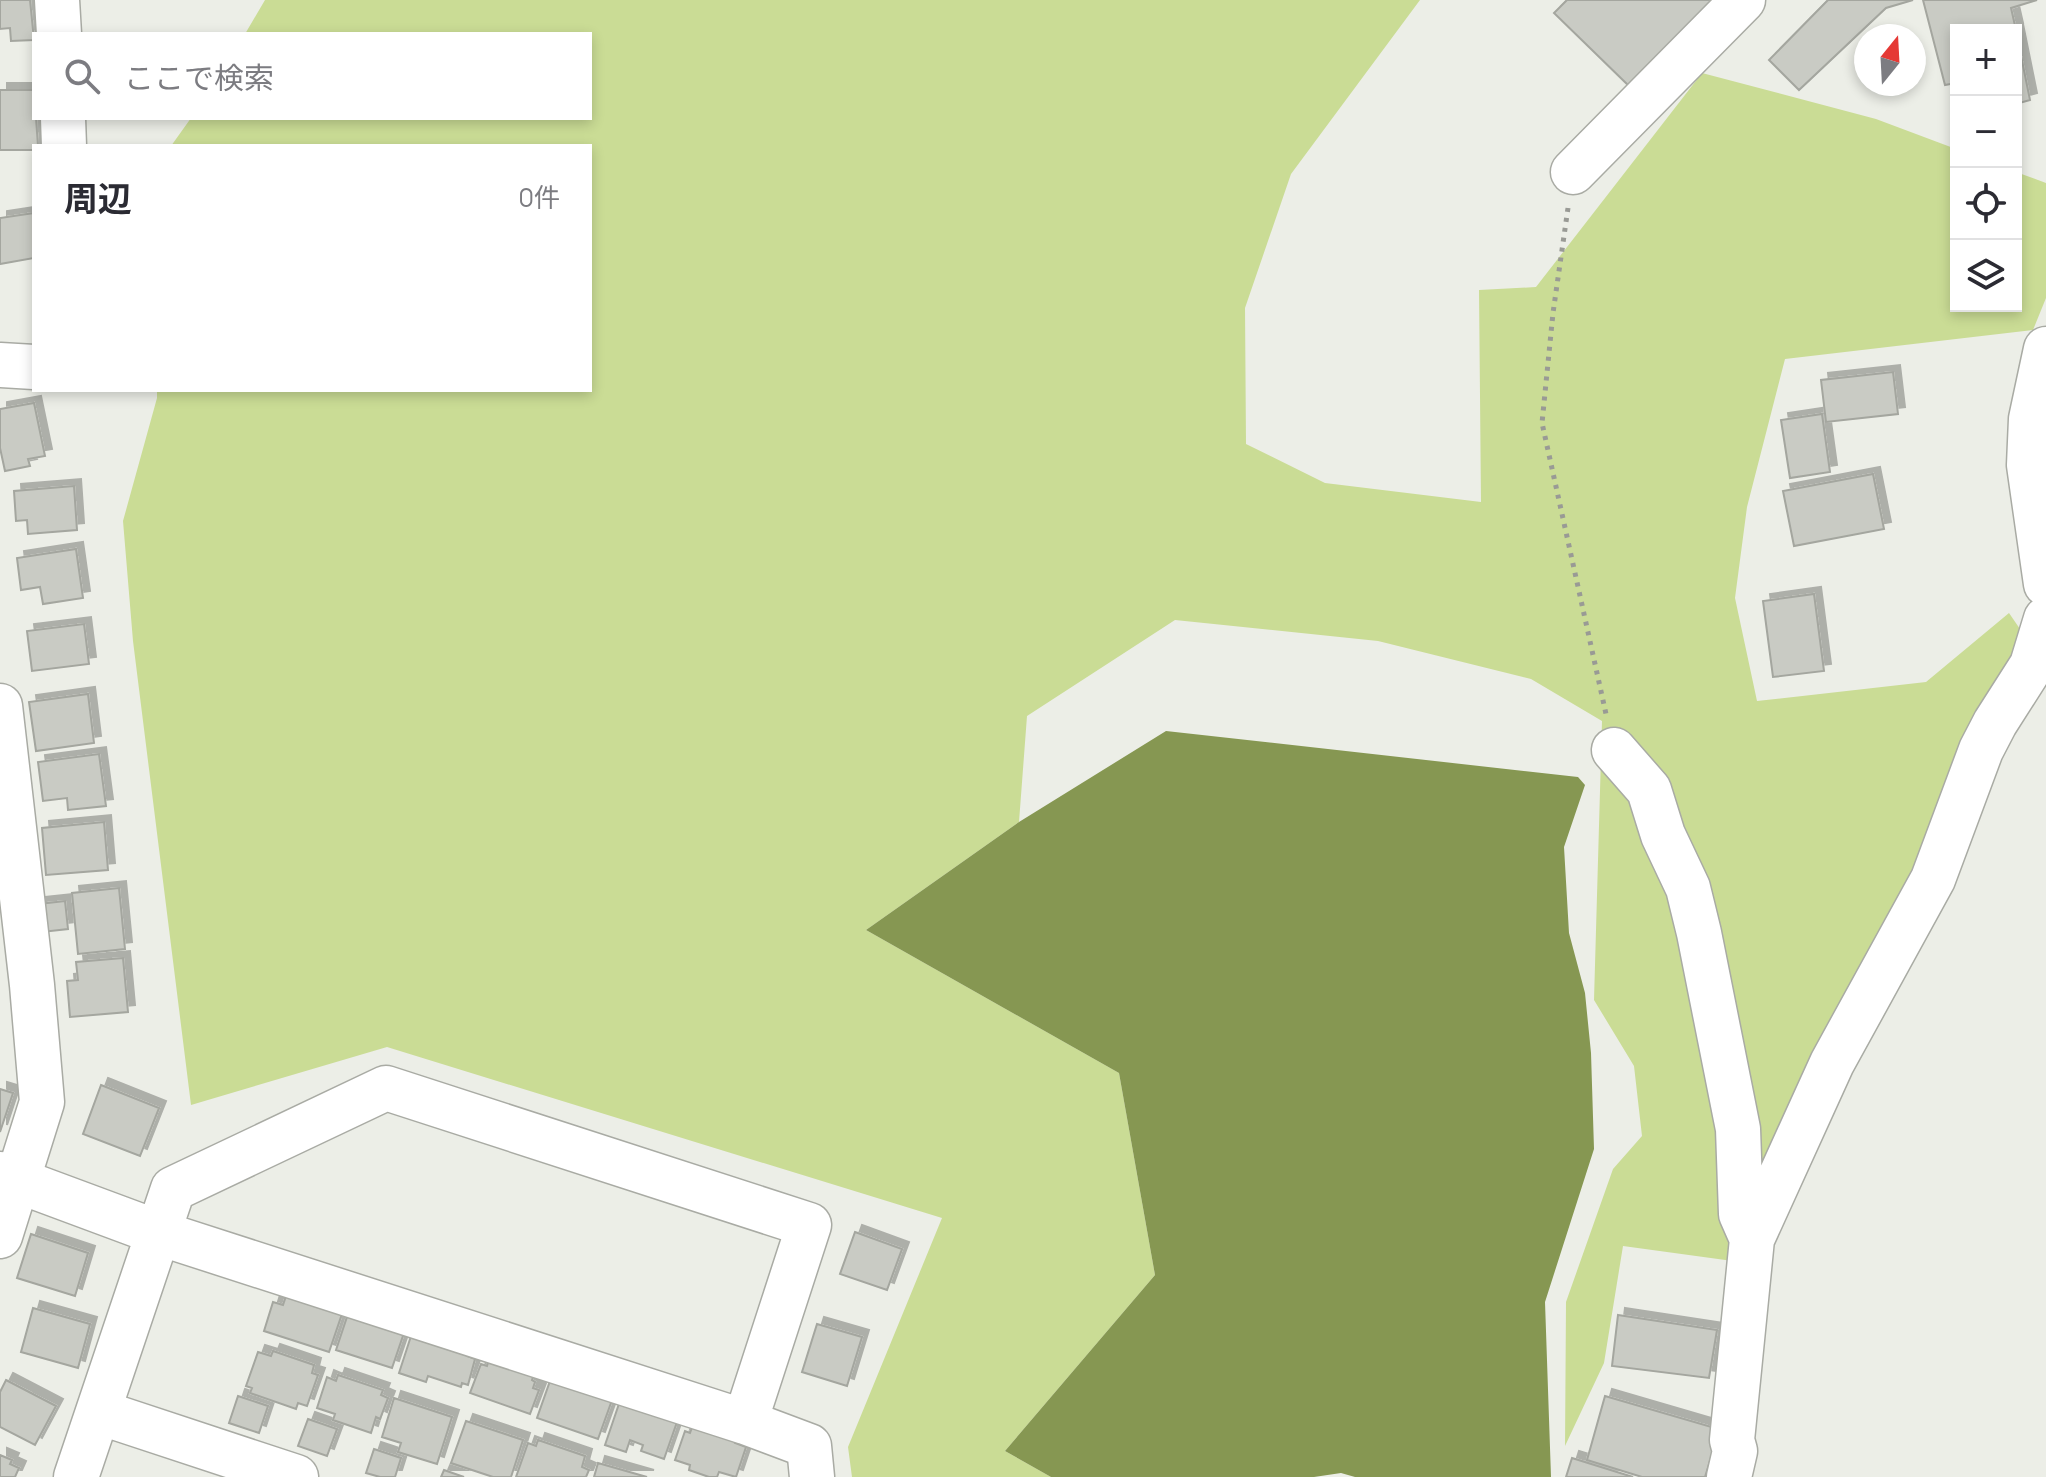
<!DOCTYPE html>
<html lang="ja">
<meta charset="utf-8">
<style>
:root{--surface:#fff;--page:#f2f2f3;--text:#2b2b33;--muted:#7c7c81;--line:#e1e1e2}
body{margin:0;font-family:Manrope,"Noto Sans JP",sans-serif;background:var(--page);color:var(--text)}
.controls{position:absolute;right:24px;top:24px;display:grid;overflow:hidden;border-radius:0px;box-shadow:0 4px 12px #0003}
.controls button{width:72px;height:72px;display:grid;place-items:center;padding:0;border:0;border-bottom:2px solid var(--line);background:var(--surface);color:var(--text);font:40px sans-serif}
.compass{position:absolute;left:1854px;top:24px;width:72px;height:72px;border-radius:50%;background:var(--surface);box-shadow:0 4px 12px #0003;rotate:18deg}
.list{margin:0;padding:0;list-style:none}
h2{display:flex;justify-content:space-between;align-items:center;height:104px;margin:0;padding:0 32px;font-size:34px}
h2 small{font-size:26px;font-weight:400;color:var(--muted)}
.icon{flex:none;width:44px;height:44px;fill:none;stroke:currentColor;stroke-width:2;stroke-linecap:round;stroke-linejoin:round}
.map{position:relative;flex:none;width:2046px;height:1477px;overflow:hidden}
.search{position:absolute;background:var(--surface);box-shadow:0 4px 12px #0003;left:32px;top:32px;width:560px;height:88px;display:flex;align-items:center;gap:20px;box-sizing:border-box;padding:0 28px;border-radius:0px;color:var(--muted);font-size:30px}
.panel{position:absolute;background:var(--surface);box-shadow:0 4px 12px #0003;left:32px;top:144px;width:560px;height:248px;border-radius:0px}
.map>svg:first-child{display:block}
.green{fill:#cadc95}
.water{fill:#869752}
.building{fill:#c9cbc4;stroke:#a4a69f;stroke-width:2;filter:url(#shadow)}
.lines{fill:none;stroke-linecap:round;stroke-linejoin:round}
.minor-casing{stroke:#a9aba4;stroke-width:47}
.path{stroke:#999a95;stroke-width:5;stroke-dasharray:4 6;stroke-linecap:butt}
.minor{stroke:#fff;stroke-width:44}
</style>
<div class="map">
<svg width="2046" height="1477" viewBox="0 0 2046 1477">
<defs>
<filter id="shadow"><feDropShadow dx="7" dy="-7" stdDeviation="0" flood-color="#0004"/></filter>
</defs>
<rect width="100%" height="100%" fill="#eceee7"/>
<path class="green" d="M265,0H1420L1291,174L1245,308L1246,444L1325,483L1481,502L1479,290L1536,287L1702,73L1876,119L1956,149V306H2016V172L2046,183V298L2033,330L1785,359L1747,507L1735,598L1757,701L1926,682L2009,613L2020,629L2021,661L1956,777L1740,1262L1623,1246L1604,1363L1565,1446L1566,1302L1613,1169L1642,1136L1634,1066L1594,1000L1602,721L1531,679L1378,641L1175,620L1027,716L1019,822L866,930L1119,1073L1155,1275L1005,1451L1051,1477H852L848,1447L942,1218L387,1047L191,1105L133,641L123,521L157,398V390H590V146H171L191,118H590V34H245Z"/>
<path class="water" d="M1166,731L1578,777L1585,785L1564,847L1569,933L1585,993L1591,1053L1594,1149L1545,1302L1551,1477H1355L1341,1473L1314,1477H1051L1005,1451L1155,1275L1119,1073L866,930L1019,822Z"/>
<path class="building" d="M0,0H30L34,40L11,41L10,28L0,29Z
M1567,0H1712L1629,86L1554,13Z
M1828,0H1913L1886,8L1799,90L1769,60Z
M1923,0H2037L2011,8L2016,30H1956V83L1945,85Z
M2016,31L2030,100L2016,104Z
M0,90H34L38,146H34V150H0Z
M34,213V258L0,264V218Z
M1893,372L1898,414L1826,422L1821,380Z
M34,403L45,456L28,459L30,466L5,471L0,448V409Z
M1822,414L1830,472L1790,478L1781,420Z
M1873,474L1884,529L1794,546L1783,491Z
M74,486L77,530L28,534L27,520L16,521L14,491Z
M76,549L83,598L43,604L40,587L21,590L17,558Z
M1814,594L1824,671L1773,677L1763,601Z
M84,624L89,664L32,671L27,631Z
M88,694L94,743L36,751L29,702Z
M99,754L106,806L68,810L67,798L43,801L38,762Z
M104,822L108,870L46,875L42,828Z
M119,888L125,949L78,954L72,893Z
M65,901L68,929L42,932L39,904Z
M123,958L128,1012L70,1017L67,981L78,980L76,962Z
M101,1085L159,1108L140,1156L83,1134Z
M0,1089L13,1093L0,1132Z
M855,1232L902,1249L887,1290L840,1274Z
M31,1234L88,1253L75,1296L17,1278Z
M286,1296L345,1305L329,1352L264,1331L273,1302L283,1305Z
M33,1308L90,1324L78,1368L21,1352Z
M348,1314L407,1324L392,1368L336,1350Z
M1618,1315L1717,1330L1709,1378L1612,1366Z
M817,1324L862,1337L847,1386L802,1372Z
M411,1336L470,1344L467,1356L475,1359L468,1385L462,1383L461,1387L428,1376L426,1382L399,1373Z
M273,1351L314,1365L312,1373L318,1375L307,1406L298,1403L296,1409L250,1393L252,1388L246,1386L258,1352L271,1356Z
M490,1356L535,1371L532,1380L535,1382L533,1388L539,1390L530,1414L470,1393L481,1364L487,1366Z
M338,1375L383,1390L381,1395L388,1398L380,1419L376,1417L371,1433L333,1420L335,1414L317,1408L327,1377L336,1381Z
M6,1380L56,1406L35,1445L0,1427V1392Z
M550,1381L612,1400L598,1439L537,1418Z
M623,1392L677,1422L664,1459L641,1451L643,1445L630,1440L626,1452L605,1445Z
M238,1396L268,1406L259,1433L229,1423Z
M1605,1396L1715,1428L1718,1435L1705,1477H1642L1587,1460Z
M394,1398L452,1417L437,1464L398,1452L401,1443L382,1437Z
M308,1419L337,1429L327,1456L298,1446Z
M466,1421L523,1440L511,1477H493L451,1463Z
M694,1422L737,1437L735,1443L746,1447L736,1477L719,1472L717,1477H709L689,1470L690,1465L675,1460L685,1431L690,1433Z
M538,1440L585,1456L582,1467L589,1470L586,1477H516L528,1443L536,1446Z
M374,1449L401,1458L395,1477H380L366,1473Z
M0,1455L12,1460L10,1464L19,1468L15,1477H0Z
M1572,1458L1633,1477H1566Z
M598,1463L647,1477H594Z
M444,1470L464,1477H441Z"/>
<g class="lines">
<g class="minor-casing">
<path id="minor" d="M57,0L59,34
M63,118L64,146
M1573,172L1743,0
M2046,349L2031,419L2029,465L2046,584
M0,365L34,367
M0,706L32,985L42,1102L0,1236
M1614,750L1649,790L1663,835L1688,888L1699,933L1738,1129L1741,1214L1752,1239
M0,1174L159,1233L745,1422L809,1446L812,1477
M99,1412L296,1477
M76,1477L173,1189L386,1088L809,1225L745,1422
M1729,1477L1735,1451L1732,1440L1752,1239L1832,1063L1933,879L1981,750L1995,723L2032,665L2046,619"/>
</g>
<path class="path" d="M1568,208L1553,313L1542,423L1606,714"/>
<use href="#minor" class="minor"/>
</g>
</svg>
<div class="controls">
<button>+</button>
<button>−</button>
<button><svg class="icon" aria-label="locate" viewBox="0 0 24 24"><circle cx="12" cy="12" r="6"/><path d="M12 2v4M12 18v4M2 12h4M18 12h4"/></svg></button>
<button><svg class="icon" aria-label="layers" viewBox="0 0 24 24"><path d="M12 4l9 5-9 5-9-5zM3 14l9 5 9-5"/></svg></button>
</div>
<svg class="compass" viewBox="-18 -18 36 36"><path d="M0-13l5 13h-10z" fill="#e53935"/><path d="M0 13l5-13h-10z" fill="#7c7c81"/></svg>
<div class="search"><svg class="icon" aria-label="search" viewBox="0 0 24 24"><circle cx="10" cy="10" r="6"/><path d="M15 15l6 6"/></svg>ここで検索</div>
<section class="panel">
<h2>周辺<small>0件</small></h2>
<ul class="list">
</ul>
</section>
</div>
